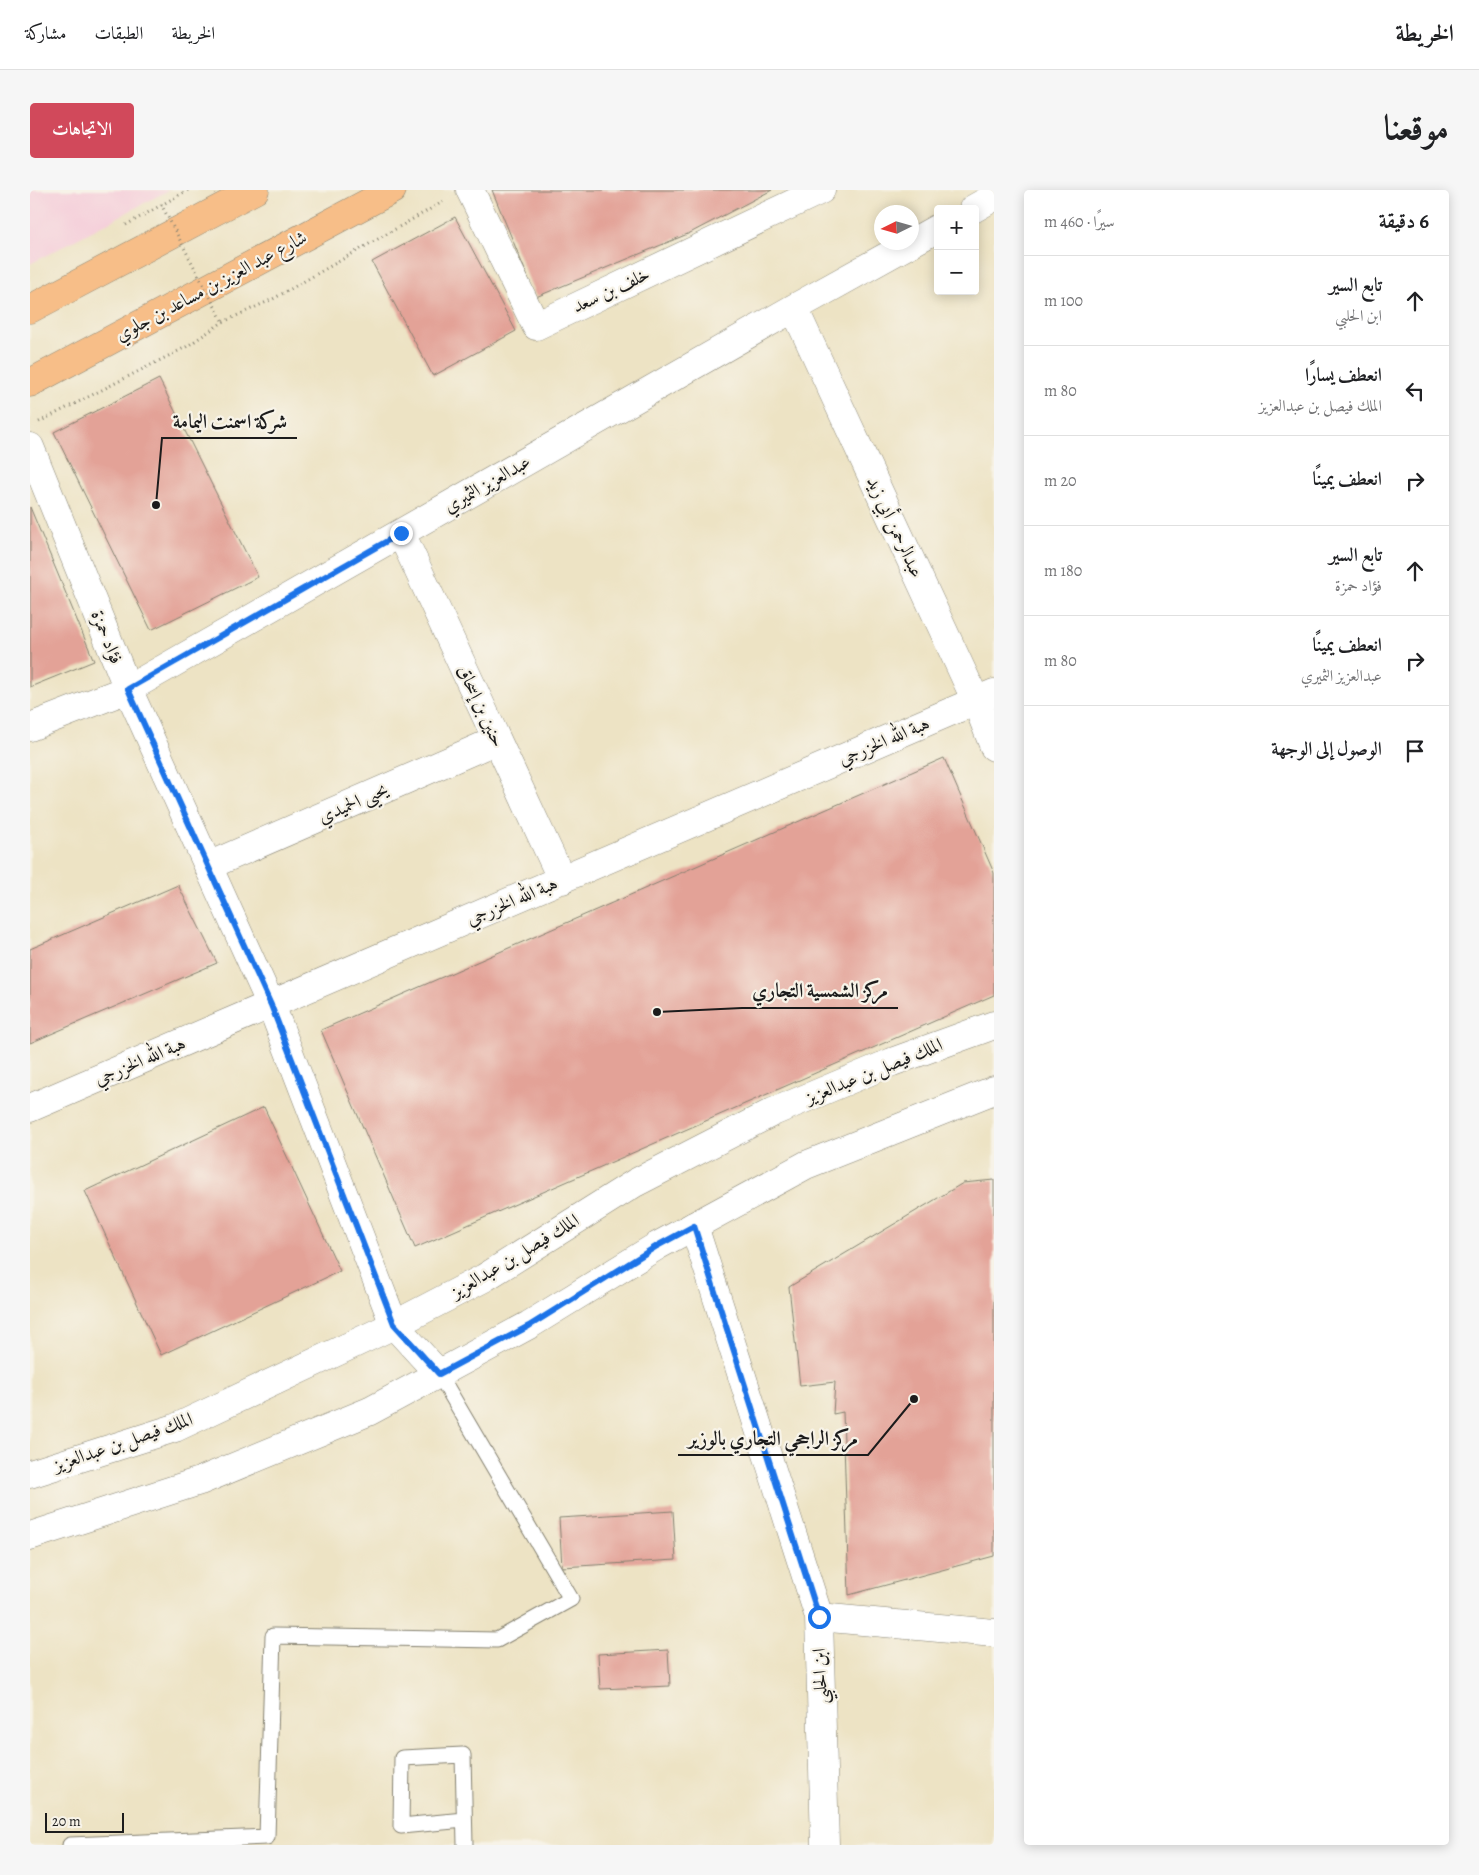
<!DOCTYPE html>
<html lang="ar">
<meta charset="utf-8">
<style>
:root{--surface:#fff;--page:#f6f6f6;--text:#202124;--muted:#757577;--line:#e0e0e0;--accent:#d1495b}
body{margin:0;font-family:Alegreya,Amiri,serif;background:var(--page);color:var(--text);direction:rtl}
.controls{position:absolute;right:15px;top:15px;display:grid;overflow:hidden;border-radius:5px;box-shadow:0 2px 12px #0003}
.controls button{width:45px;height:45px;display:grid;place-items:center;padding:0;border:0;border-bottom:1px solid var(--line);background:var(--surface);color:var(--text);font:25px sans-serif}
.compass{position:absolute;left:844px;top:15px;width:45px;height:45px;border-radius:50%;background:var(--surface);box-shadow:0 2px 12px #0003;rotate:265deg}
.scale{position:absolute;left:15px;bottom:12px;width:79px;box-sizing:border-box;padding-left:5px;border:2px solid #1c1c1c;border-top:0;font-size:14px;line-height:18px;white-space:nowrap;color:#1c1c1c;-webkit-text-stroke:4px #f7f3e8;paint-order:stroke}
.stop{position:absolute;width:15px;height:15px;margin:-11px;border:4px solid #1a73e8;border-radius:50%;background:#fff}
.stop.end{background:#1a73e8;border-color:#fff;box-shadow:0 1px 5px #0008}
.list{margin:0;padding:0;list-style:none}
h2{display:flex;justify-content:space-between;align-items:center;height:65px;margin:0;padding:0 20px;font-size:21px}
h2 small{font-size:16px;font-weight:400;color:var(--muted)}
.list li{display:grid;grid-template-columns:32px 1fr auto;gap:15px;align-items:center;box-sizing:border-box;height:90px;padding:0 20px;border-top:1px solid var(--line)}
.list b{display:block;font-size:19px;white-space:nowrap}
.list p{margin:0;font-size:16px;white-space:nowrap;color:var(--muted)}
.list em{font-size:16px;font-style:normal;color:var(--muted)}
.icon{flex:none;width:28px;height:28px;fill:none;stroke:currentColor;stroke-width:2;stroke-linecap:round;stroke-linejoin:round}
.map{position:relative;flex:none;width:964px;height:1655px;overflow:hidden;direction:ltr;border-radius:5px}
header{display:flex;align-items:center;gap:30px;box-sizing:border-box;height:70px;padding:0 25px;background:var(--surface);border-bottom:1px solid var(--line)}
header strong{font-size:24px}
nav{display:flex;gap:28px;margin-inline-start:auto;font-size:18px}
.intro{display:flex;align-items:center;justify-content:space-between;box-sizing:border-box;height:120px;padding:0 30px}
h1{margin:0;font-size:35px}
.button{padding:12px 22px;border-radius:5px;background:var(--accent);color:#fff;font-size:18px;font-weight:700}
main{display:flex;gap:30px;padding:0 30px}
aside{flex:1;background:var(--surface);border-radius:5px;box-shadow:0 2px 12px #0003}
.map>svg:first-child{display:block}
.built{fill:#f5cfda}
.building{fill:#e3a297}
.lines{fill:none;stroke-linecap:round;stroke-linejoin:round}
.service-casing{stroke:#848070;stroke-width:17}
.minor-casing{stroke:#848070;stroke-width:29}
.tertiary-casing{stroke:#848070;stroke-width:29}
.primary-casing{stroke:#848070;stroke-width:29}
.path{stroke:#848070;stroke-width:3;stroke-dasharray:1 4;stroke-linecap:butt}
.service{stroke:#fff;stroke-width:15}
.minor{stroke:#fff;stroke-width:28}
.tertiary{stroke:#fff;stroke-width:28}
.primary{stroke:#f7be88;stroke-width:28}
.path-bridge{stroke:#848070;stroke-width:3;stroke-dasharray:1 4;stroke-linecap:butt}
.route{stroke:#1a73e8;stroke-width:6}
.labels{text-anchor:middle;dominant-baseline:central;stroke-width:4.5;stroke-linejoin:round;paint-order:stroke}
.street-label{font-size:19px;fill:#1c1c1c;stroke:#f7f3e8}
.leader{fill:none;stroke:#1c1c1c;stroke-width:2}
.callout-dot{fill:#1c1c1c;stroke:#f7f3e8;stroke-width:2}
.callout-label{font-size:20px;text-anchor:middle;font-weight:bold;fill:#1c1c1c;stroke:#f7f3e8;stroke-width:4.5;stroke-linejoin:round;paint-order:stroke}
</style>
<header>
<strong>الخريطة</strong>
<nav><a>الخريطة</a><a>الطبقات</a><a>مشاركة</a></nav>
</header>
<div class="intro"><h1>موقعنا</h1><a class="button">الاتجاهات</a></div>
<main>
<aside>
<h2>6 دقيقة<small>سيرًا · 460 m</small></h2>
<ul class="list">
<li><svg class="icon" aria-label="ahead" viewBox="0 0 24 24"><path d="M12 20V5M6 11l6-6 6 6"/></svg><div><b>تابع السير</b><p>ابن الحلبي</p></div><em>100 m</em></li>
<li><svg class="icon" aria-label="left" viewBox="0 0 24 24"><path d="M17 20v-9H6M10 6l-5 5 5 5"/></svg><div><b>انعطف يسارًا</b><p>الملك فيصل بن عبدالعزيز</p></div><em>80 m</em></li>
<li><svg class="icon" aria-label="right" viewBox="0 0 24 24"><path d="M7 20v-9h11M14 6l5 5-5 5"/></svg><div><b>انعطف يمينًا</b></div><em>20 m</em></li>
<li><svg class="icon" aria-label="ahead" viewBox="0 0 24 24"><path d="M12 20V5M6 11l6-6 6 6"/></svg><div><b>تابع السير</b><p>فؤاد حمزة</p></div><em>180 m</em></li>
<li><svg class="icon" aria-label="right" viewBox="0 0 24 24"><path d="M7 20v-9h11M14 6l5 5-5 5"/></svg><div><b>انعطف يمينًا</b><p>عبدالعزيز الثميري</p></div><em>80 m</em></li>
<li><svg class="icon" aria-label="arrive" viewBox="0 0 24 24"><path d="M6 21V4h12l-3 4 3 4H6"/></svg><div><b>الوصول إلى الوجهة</b></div></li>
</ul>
</aside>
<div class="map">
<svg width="964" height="1655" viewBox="0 0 964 1655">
<rect width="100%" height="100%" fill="#f7f3e8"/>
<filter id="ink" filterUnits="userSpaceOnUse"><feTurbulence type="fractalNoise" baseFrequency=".02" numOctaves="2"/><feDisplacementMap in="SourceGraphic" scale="10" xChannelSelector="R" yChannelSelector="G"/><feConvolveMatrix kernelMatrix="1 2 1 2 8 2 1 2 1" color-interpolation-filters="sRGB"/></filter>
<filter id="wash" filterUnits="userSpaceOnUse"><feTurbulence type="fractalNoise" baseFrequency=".0096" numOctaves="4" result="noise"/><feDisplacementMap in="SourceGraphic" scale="20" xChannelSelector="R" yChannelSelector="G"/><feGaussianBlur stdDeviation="1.12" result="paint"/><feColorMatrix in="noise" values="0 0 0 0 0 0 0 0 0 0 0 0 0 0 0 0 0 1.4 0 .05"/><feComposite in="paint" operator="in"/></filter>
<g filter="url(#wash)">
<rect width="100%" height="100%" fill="#ede3c4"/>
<path class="built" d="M0,0H139L0,74Z"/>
<g id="blocks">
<path class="building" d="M462,0H742L660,43L506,107Z
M425,27L486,141L403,186L342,72Z
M129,189L228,387L121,440L24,242Z
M0,317L64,471L0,497Z
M914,568L964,683V805L385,1058L291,840Z
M148,695L187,773L0,853V759Z
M234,917L310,1081L131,1165L55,1001Z
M964,990V1366L819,1405L813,1222L803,1224L805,1192L770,1196L759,1097L933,993Z
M643,1321L646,1370L532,1377L529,1328Z
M638,1460L640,1496L570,1499L568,1464Z"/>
</g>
</g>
<g filter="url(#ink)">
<use href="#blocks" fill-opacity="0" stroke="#848070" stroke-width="1"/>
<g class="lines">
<g class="service-casing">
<path id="service" d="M434,1630L371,1636L372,1568L433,1565L435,1655
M40,1655L237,1647L243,1446L467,1450L541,1409L409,1184"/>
</g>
<g class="minor-casing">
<path id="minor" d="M440,0L506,136L791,0
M943,19L964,7
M764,118L946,511L964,557
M0,257L98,499L241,815L364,1135
M371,343L532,690
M0,537L98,499L764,118L908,38
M178,676L467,550
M0,918L964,503
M664,1036L789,1427L795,1655
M789,1427L964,1443"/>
</g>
<g class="tertiary-casing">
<path id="tertiary" d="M364,1135L409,1184
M0,1284L145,1238L364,1135L454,1088L605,993L743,922L862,872L964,835
M0,1346L170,1291L340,1221L499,1135L627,1056L776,975L964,900"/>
</g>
<g class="primary-casing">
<path id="primary" d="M0,119L225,0
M0,193L362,0"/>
</g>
<path class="path" d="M96,35L158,0
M9,232L156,157L193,132L243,109L416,10"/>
<use href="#service" class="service"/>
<use href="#minor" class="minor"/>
<use href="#tertiary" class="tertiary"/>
<use href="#primary" class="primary"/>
<path class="path-bridge" d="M131,14L193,132"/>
</g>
</g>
<g class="lines" filter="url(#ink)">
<path class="route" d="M371,343L98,499L241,815L364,1134L409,1184L499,1136L627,1056L664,1036L789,1427"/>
</g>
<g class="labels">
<g class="street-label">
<text transform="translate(181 96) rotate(-28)">شارع عبد العزيز بن مساعد بن جلوي</text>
<text transform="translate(581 100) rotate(-25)">خلف بن سعد</text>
<text transform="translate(457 294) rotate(-30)">عبدالعزيز الثميري</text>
<text transform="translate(865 337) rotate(65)">عبدالرحمن أبي زيد</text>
<text transform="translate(77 447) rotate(68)">فؤاد حمزة</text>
<text transform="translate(451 516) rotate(65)">حنين بن إسحاق</text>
<text transform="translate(854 551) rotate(-23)">هبة الله الخزرجي</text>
<text transform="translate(323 613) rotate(-24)">يحيى الحميدي</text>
<text transform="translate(482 711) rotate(-23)">هبة الله الخزرجي</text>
<text transform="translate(110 871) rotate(-23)">هبة الله الخزرجي</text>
<text transform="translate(844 881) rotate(-22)">الملك فيصل بن عبدالعزيز</text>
<text transform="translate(485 1066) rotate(-31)">الملك فيصل بن عبدالعزيز</text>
<text transform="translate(93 1252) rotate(-19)">الملك فيصل بن عبدالعزيز</text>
<text transform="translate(790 1486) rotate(-92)">ابن الحلبي</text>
</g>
</g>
<path class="leader" d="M126 315L132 248H267M627 822L712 818H868M884 1209L838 1265H648"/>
<g class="callout-dot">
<circle cx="126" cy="315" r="5"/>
<circle cx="627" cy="822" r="5"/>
<circle cx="884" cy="1209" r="5"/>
</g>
<g class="callout-label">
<text x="200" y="238">شركة اسمنت اليمامة</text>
<text x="790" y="807">مركز الشمسية التجاري</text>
<text x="743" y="1255">مركز الراجحي التجاري بالوزير</text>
</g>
</svg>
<div class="controls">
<button>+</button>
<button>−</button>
</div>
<svg class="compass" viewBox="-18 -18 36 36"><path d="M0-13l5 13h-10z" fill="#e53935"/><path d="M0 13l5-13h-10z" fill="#757577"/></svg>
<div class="scale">20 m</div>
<div class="stop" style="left:789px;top:1427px"></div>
<div class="stop end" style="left:371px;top:343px"></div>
</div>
</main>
